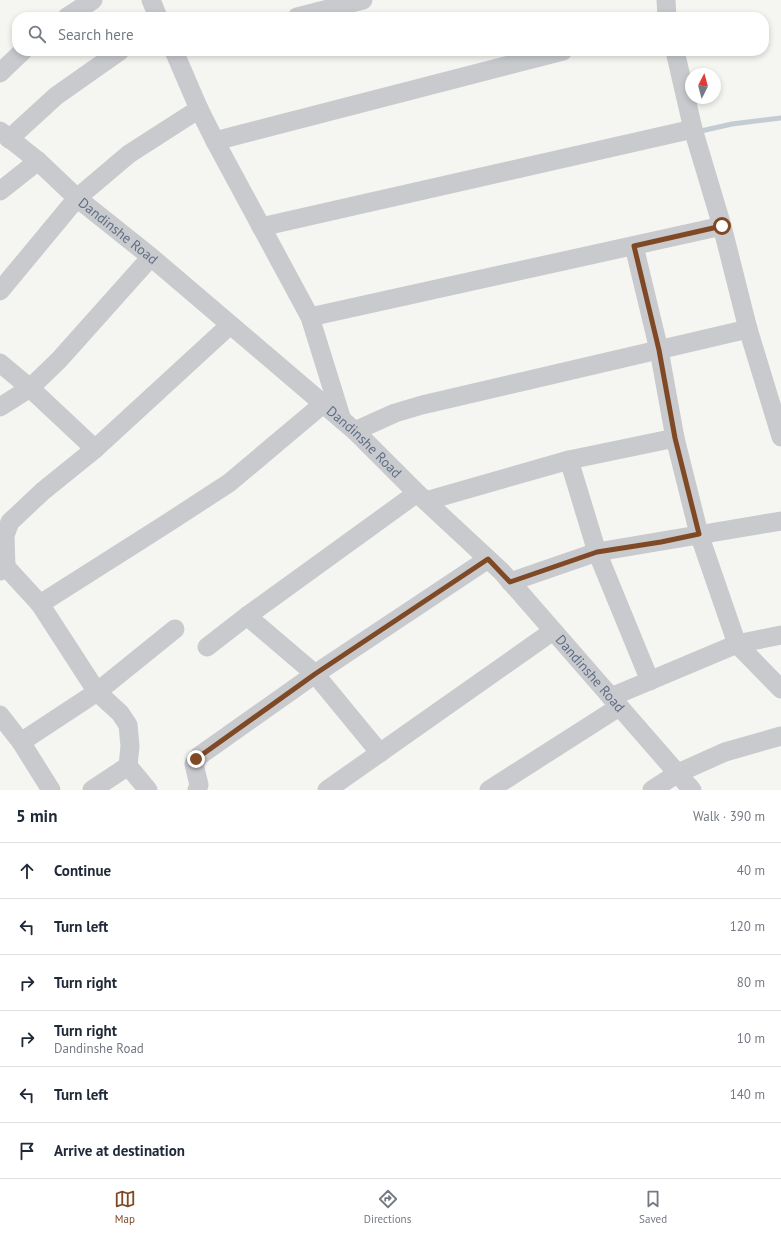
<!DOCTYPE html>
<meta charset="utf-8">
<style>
:root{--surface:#fff;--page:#f2f2f3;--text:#1f2937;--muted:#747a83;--line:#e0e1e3;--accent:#804926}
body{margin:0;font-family:"PT Sans",sans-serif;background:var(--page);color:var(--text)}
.compass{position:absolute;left:685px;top:68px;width:36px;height:36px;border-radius:50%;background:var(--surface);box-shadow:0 2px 6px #0003;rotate:6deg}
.stop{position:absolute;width:12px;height:12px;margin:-9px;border:3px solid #804926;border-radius:50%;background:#fff}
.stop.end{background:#804926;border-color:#fff;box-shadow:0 1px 4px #0008}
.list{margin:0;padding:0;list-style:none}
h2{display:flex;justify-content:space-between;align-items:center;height:52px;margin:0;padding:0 16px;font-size:17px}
h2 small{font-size:13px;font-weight:400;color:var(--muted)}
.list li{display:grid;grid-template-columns:26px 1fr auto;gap:12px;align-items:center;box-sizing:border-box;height:56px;padding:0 16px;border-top:1px solid var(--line)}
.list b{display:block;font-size:15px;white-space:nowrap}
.list p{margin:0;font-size:13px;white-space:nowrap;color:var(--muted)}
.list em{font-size:13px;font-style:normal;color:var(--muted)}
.icon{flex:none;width:22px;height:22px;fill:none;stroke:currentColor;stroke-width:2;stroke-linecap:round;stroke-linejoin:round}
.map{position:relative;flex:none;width:781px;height:790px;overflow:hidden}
.search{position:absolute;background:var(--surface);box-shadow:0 2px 6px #0003;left:12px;right:12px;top:12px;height:44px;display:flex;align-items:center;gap:10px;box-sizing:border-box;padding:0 14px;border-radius:16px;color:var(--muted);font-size:15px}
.sheet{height:388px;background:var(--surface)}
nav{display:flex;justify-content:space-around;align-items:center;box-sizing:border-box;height:56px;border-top:1px solid var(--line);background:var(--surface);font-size:11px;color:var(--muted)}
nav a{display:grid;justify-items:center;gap:2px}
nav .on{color:var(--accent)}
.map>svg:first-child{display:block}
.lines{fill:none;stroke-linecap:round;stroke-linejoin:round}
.stream{stroke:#c4ccd3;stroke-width:5}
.minor{stroke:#c8cace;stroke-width:19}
.route{stroke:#804926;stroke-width:5}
.labels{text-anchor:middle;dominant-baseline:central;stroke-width:4;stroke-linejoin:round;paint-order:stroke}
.street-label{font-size:14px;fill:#616f86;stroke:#fff}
</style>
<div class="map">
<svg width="781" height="790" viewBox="0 0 781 790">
<rect width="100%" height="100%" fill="#f5f6f1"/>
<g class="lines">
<path class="stream" d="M701,131L732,124L781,118"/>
<g class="minor">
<path d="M151,0L158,17"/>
<path d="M666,0L667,17"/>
<path d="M67,17L93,0"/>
<path d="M297,17L363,0"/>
<path d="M174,51L199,109L215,141L310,317L342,420"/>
<path d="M675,51L693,129L722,226L748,329L781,437"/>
<path d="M0,73L23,51"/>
<path id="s1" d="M0,131L38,161L77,198L151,257L355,431L417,493L502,572L692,790"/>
<path d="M9,139L56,96L120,51"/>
<path d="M215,141L563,51"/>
<path d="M0,191L38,161"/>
<path d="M261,227L693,129"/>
<path d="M634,246L659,350L675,438L699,534L737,644L781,689"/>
<path d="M0,291L77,198L129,154L199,109"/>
<path d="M310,317L722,226"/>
<path d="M0,363L30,388L95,449"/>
<path d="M0,407L30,388L59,360L151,257"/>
<path d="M355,431L395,413L422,405L748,329"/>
<path d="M569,460L597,552L650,681"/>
<path d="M426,501L569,460L675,438"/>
<path d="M6,567L5,535L10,522L43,491L95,449L230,325"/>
<path d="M0,571L6,567L40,604L166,524L229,483L323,404"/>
<path d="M510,582L597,552L781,521"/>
<path d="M40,604L97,692L120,713L128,725L130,746L128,766L148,790"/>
<path d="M247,616L315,674L380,753"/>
<path d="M207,647L247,616L417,493"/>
<path d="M611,697L737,644L781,635"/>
<path d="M0,715L21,742L51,790"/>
<path d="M21,742L97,692L175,629"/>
<path d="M92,790L128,766"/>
<path d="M197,790L199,785L194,764L199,756L315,674L488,559"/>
<path d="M327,790L553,631"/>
<path d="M489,790L619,707"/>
<path d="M652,790L678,773L725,752L781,736"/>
</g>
</g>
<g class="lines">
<path class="route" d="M196,759L315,674L488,559L510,582L597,552L661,542L699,534L675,438L659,350L634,246L722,226"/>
</g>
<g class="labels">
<g class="street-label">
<text stroke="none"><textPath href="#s1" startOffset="155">Dandinshe Road</textPath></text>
<text stroke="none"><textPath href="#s1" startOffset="479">Dandinshe Road</textPath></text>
<text stroke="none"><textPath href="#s1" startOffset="803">Dandinshe Road</textPath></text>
</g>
</g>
</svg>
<svg class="compass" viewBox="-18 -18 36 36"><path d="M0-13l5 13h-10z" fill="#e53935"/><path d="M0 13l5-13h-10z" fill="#747a83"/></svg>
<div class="stop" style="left:722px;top:226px"></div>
<div class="stop end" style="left:196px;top:759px"></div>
<div class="search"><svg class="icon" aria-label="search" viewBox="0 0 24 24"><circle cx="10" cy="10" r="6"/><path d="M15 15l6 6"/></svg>Search here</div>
</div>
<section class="sheet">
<h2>5 min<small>Walk · 390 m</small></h2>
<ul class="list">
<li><svg class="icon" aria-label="ahead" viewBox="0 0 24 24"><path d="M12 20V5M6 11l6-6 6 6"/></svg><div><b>Continue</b></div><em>40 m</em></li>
<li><svg class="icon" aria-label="left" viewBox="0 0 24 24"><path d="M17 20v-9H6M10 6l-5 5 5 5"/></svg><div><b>Turn left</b></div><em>120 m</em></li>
<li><svg class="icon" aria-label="right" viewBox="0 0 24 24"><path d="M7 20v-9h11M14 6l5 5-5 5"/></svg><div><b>Turn right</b></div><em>80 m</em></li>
<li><svg class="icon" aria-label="right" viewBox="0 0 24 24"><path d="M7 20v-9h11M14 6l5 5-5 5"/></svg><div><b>Turn right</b><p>Dandinshe Road</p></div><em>10 m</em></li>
<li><svg class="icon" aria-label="left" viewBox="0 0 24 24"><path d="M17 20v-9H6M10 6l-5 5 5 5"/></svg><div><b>Turn left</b></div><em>140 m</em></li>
<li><svg class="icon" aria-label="arrive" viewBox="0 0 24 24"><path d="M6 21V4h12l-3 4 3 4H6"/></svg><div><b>Arrive at destination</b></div></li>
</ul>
</section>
<nav>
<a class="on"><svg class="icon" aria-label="map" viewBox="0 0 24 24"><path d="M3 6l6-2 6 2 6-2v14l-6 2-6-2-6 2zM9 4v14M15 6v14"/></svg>Map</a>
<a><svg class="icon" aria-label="directions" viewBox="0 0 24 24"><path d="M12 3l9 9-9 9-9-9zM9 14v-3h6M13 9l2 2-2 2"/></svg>Directions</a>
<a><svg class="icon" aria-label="saved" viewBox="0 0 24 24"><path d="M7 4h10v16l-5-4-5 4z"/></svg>Saved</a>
</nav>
